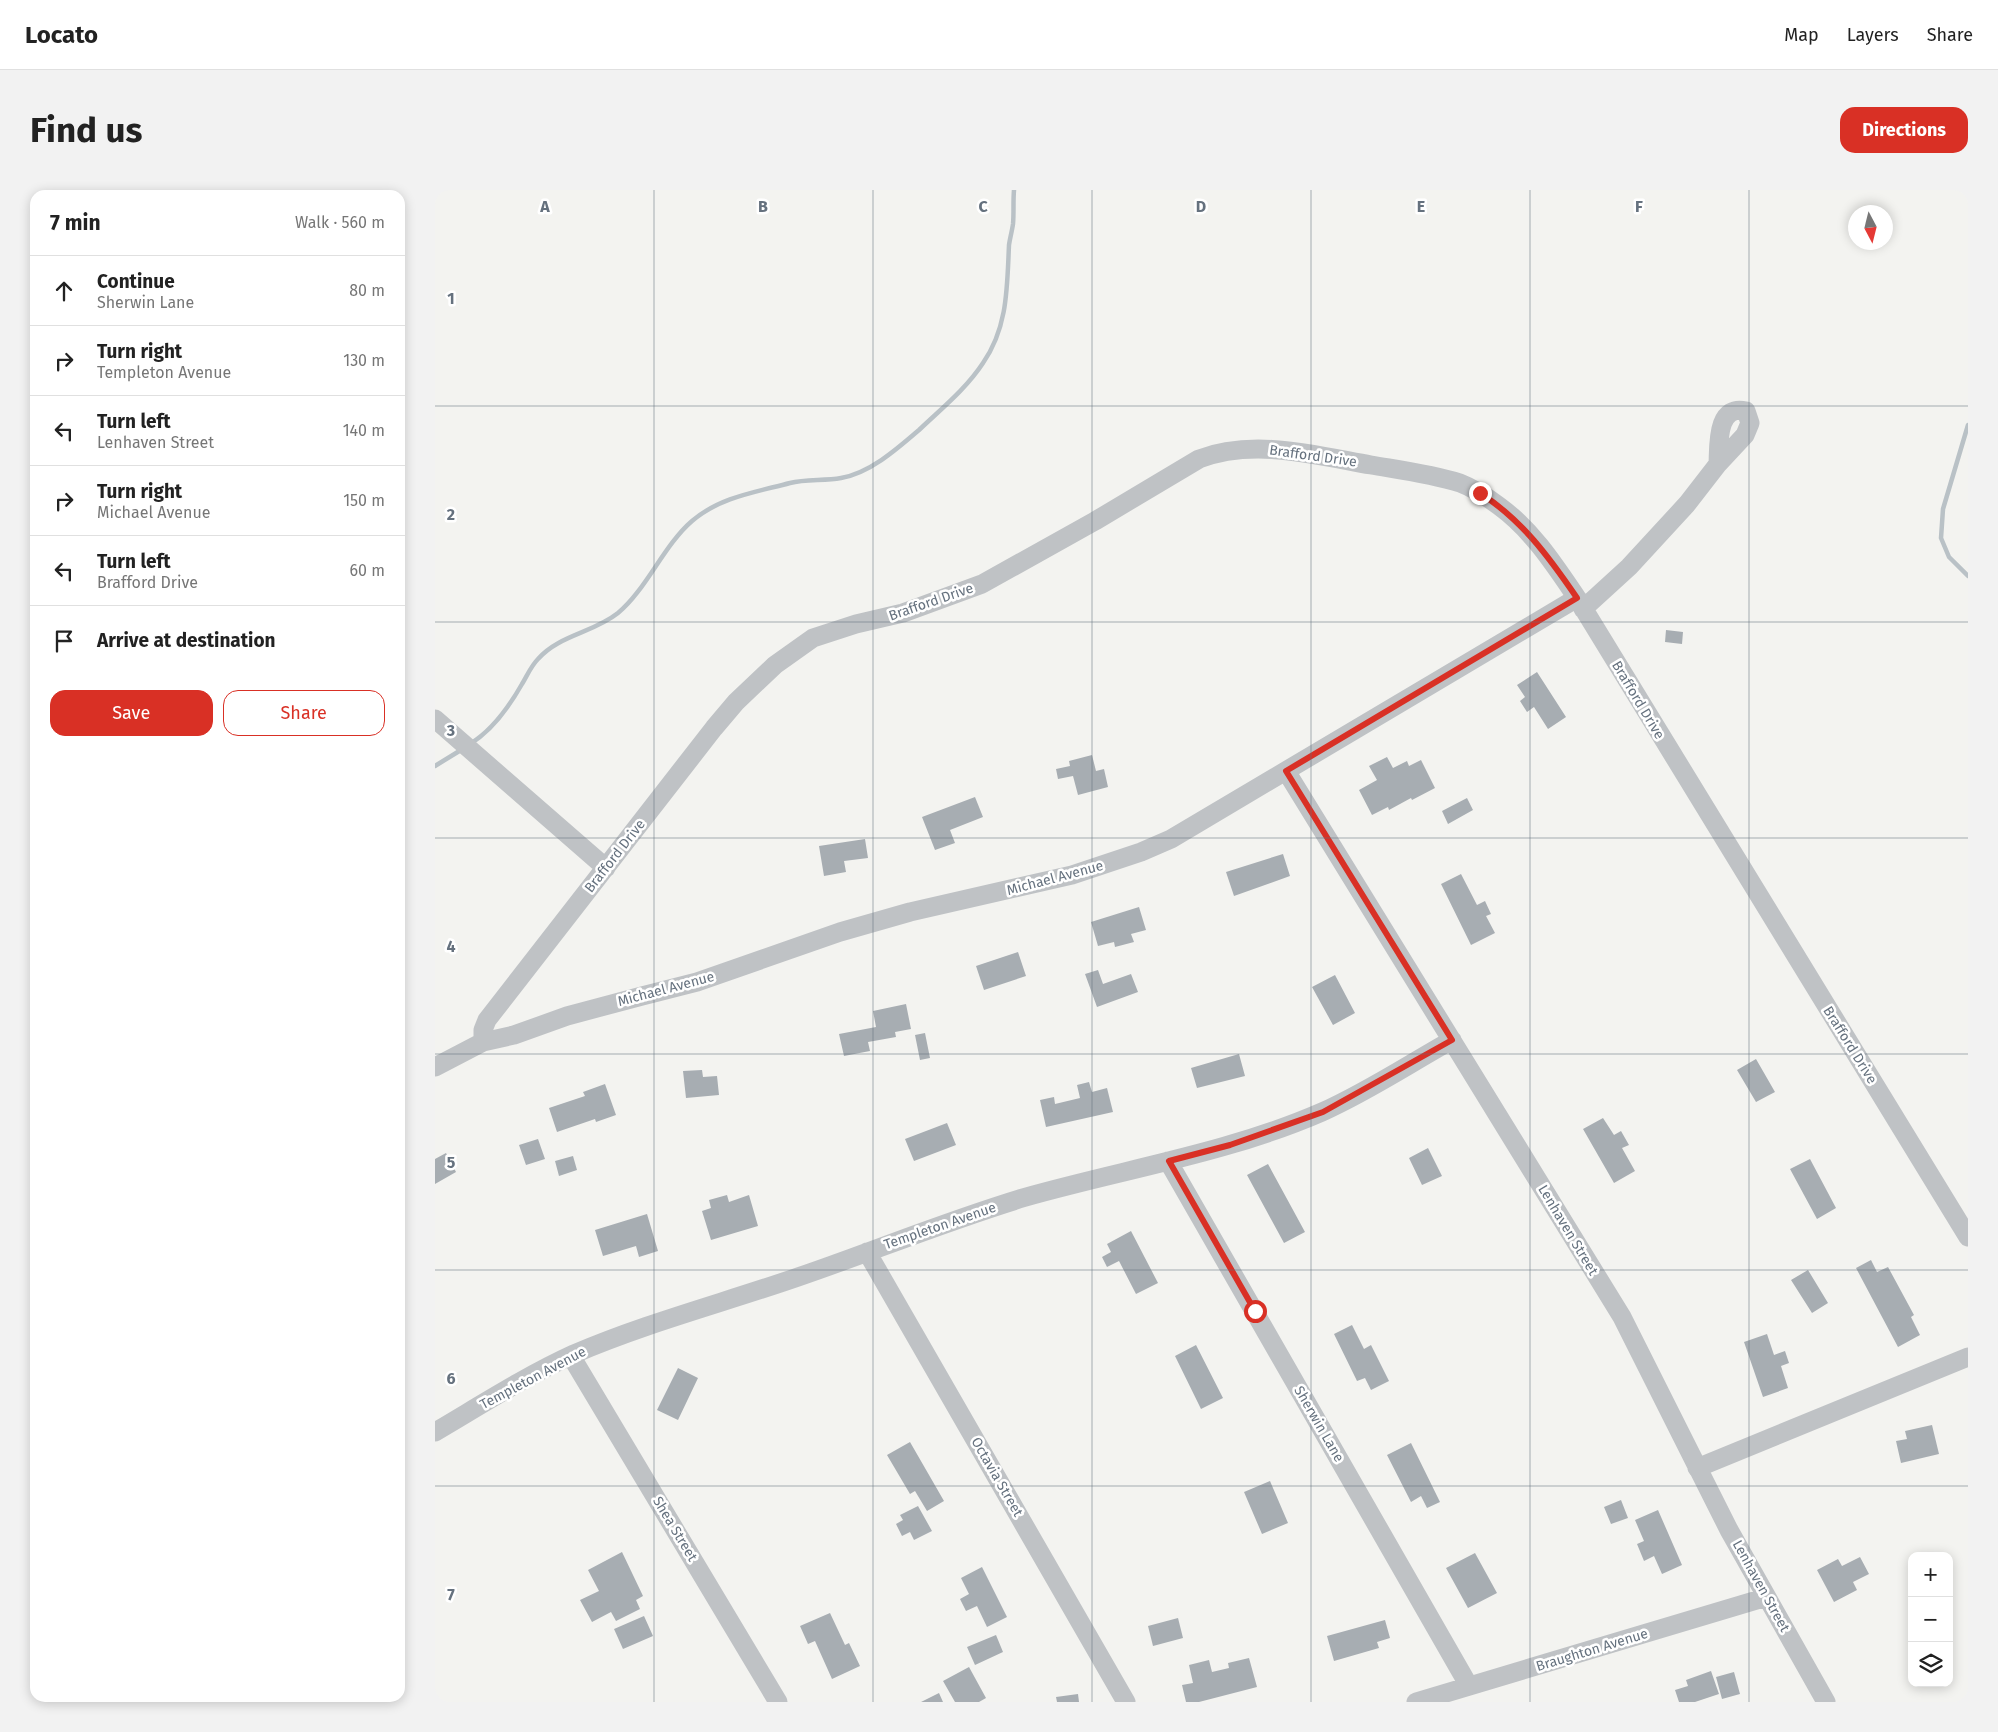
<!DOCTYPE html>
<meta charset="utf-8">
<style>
:root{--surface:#fff;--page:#f2f2f2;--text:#222;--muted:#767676;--line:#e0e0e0;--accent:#d93025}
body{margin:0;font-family:"Fira Sans",sans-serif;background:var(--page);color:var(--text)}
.controls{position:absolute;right:15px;bottom:15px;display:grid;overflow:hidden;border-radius:10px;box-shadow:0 2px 12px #0003}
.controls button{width:45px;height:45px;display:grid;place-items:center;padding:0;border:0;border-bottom:1px solid var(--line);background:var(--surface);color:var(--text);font:25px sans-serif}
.compass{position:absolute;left:1413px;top:15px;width:45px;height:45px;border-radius:50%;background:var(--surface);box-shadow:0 2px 12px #0003;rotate:173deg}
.stop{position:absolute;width:15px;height:15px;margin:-11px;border:4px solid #d93025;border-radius:50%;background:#fff}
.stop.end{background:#d93025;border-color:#fff;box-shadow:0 1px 5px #0008}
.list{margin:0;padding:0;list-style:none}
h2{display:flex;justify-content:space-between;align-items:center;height:65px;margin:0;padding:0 20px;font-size:21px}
h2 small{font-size:16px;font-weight:400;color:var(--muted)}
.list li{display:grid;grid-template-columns:32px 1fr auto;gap:15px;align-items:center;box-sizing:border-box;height:70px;padding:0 20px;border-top:1px solid var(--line)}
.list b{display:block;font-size:19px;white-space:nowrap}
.list p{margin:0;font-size:16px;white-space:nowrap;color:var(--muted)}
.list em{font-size:16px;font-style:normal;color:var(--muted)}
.actions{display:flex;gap:10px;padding:15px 20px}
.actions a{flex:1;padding:11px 0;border:1px solid var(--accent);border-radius:15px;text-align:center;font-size:18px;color:var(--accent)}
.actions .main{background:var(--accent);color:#fff}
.icon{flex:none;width:28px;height:28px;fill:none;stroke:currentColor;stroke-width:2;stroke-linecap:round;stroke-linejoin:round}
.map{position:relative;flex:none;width:1533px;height:1512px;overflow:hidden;border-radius:15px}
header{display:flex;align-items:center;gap:30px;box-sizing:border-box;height:70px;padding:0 25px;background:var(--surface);border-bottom:1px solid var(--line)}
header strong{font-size:24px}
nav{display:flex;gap:28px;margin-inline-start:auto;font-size:18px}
.intro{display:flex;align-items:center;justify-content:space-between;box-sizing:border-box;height:120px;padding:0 30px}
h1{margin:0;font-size:35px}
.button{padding:12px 22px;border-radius:15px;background:var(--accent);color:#fff;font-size:18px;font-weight:700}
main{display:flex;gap:30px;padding:0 30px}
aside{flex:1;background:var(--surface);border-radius:15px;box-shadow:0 2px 12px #0003}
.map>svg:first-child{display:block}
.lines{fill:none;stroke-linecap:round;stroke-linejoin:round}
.stream{stroke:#b9c1c6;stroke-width:4.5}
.building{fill:#a7adb2}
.minor{stroke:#bfc2c5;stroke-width:19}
.route{stroke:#d93025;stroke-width:6}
.grid{fill:none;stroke:#65717e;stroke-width:1;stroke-opacity:0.55}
.labels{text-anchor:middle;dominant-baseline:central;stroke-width:5;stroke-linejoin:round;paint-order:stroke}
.street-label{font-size:14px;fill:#65717e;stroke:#fff}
.grid-label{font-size:16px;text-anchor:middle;font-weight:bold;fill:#65717e;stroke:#fff;stroke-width:5;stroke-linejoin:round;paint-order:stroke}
</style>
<header>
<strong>Locato</strong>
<nav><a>Map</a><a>Layers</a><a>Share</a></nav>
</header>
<div class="intro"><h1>Find us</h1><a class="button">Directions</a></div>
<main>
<aside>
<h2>7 min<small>Walk · 560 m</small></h2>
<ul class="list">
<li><svg class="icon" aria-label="ahead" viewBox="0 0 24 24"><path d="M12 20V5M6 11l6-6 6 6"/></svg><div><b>Continue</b><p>Sherwin Lane</p></div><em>80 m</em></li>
<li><svg class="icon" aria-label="right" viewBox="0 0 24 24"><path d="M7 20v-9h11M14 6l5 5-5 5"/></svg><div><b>Turn right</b><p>Templeton Avenue</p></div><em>130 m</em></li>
<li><svg class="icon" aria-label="left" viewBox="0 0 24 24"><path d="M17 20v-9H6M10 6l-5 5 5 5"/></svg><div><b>Turn left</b><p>Lenhaven Street</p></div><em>140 m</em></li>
<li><svg class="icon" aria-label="right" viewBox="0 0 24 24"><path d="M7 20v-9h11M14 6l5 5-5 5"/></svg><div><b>Turn right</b><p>Michael Avenue</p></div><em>150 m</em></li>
<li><svg class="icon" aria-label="left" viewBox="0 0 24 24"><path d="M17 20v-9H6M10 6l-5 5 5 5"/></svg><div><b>Turn left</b><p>Brafford Drive</p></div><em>60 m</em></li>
<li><svg class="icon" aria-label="arrive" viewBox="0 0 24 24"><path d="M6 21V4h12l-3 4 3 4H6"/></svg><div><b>Arrive at destination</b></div></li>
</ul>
<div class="actions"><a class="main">Save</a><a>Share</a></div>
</aside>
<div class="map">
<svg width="1533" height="1512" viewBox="0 0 1533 1512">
<rect width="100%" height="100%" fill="#f3f3f0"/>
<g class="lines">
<path class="stream" d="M1533,235L1508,319L1506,348L1514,367L1533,386
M35,554C58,540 74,517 87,494C92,486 96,476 103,469C124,445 158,443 183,423C211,400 229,355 257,331C285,307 321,302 355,293C371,289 389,291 406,288C435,283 462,259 484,240C506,219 531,199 548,173C573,137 572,97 574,55C575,48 577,41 578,34C579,23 578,11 579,0
M0,576L26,560"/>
</g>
<path class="building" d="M1231,440L1248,442L1247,454L1230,452Z
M1102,482L1131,527L1113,539L1099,517L1092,522L1085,511L1090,507L1082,495Z
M657,565L661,581L669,579L673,597L643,605L638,586L623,589L621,579L635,576L634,571Z
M952,567L958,578L972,571L974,576L986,570L1000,598L977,610L976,608L954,620L953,617L937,625L924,600L942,590L934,576Z
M540,607L548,627L515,640L520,653L500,660L487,627Z
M1032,608L1038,620L1013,634L1007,621Z
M430,649L433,668L409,671L411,682L389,686L384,656Z
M848,664L855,686L799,706L791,682Z
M1026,684L1042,715L1050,711L1056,724L1051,726L1060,743L1036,755L1006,694Z
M704,717L711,740L696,744L699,752L680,757L679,752L663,756L656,732Z
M583,762L591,786L549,800L541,776Z
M663,780L668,794L696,784L703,802L662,817L650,784Z
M900,785L920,823L898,835L877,797Z
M471,814L476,839L460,842L461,847L433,852L435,861L409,866L404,844L441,837L438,821Z
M490,843L495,868L485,870L480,845Z
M804,864L810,886L762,898L756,878Z
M1321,869L1340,902L1321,912L1302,880Z
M267,880L268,887L282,886L284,905L251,908L248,881Z
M654,892L657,902L672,898L678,922L611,937L605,910L619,907L620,914L645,908L642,895Z
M170,894L181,925L161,932L160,929L122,942L114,918L150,906L148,902Z
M1168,928L1179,945L1186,941L1194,955L1187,958L1200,981L1179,993L1148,939Z
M512,933L521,955L479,971L470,949Z
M103,949L110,969L91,975L84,955Z
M993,958L1007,986L987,995L974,968Z
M11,963L21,982L0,994V969Z
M138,966L142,980L124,986L120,971Z
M1375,969L1401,1018L1382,1029L1355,979Z
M833,974L870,1042L849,1053L812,985Z
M292,1005L294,1012L314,1005L323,1036L276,1050L267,1021L276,1018L274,1010Z
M212,1024L223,1061L204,1067L201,1056L168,1066L160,1040Z
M696,1041L723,1093L701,1104L684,1071L672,1077L667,1067L676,1062L672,1054Z
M1436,1070L1442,1082L1453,1077L1479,1125L1476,1127L1485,1145L1463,1157L1421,1078Z
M1373,1080L1393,1113L1377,1123L1356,1090Z
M917,1135L929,1159L936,1155L954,1191L936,1200L930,1188L922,1191L899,1144Z
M1332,1144L1339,1165L1350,1161L1354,1173L1346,1176L1353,1198L1328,1207L1309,1152Z
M761,1155L788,1208L766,1219L740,1166Z
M243,1178L263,1188L243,1230L222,1220Z
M1497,1235L1504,1264L1466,1273L1461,1251L1472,1249L1470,1241Z
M475,1252L509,1311L492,1321L480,1301L475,1304L452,1265Z
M976,1253L1005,1312L992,1318L986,1306L976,1312L952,1265Z
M835,1291L853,1333L827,1344L809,1302Z
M1186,1310L1193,1328L1176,1334L1169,1317Z
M483,1316L497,1341L479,1350L475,1342L467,1346L461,1334L468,1330L465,1325Z
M1223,1320L1247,1375L1227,1384L1219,1366L1209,1371L1202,1354L1209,1351L1200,1330Z
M187,1362L208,1406L201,1410L205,1419L181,1431L176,1422L157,1432L145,1410L164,1401L153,1380Z
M1040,1363L1062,1403L1033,1418L1011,1378Z
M1425,1367L1434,1384L1418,1392L1422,1400L1399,1412L1382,1380L1403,1369L1407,1376Z
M547,1377L572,1427L552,1437L542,1416L531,1421L525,1409L534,1404L526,1388Z
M395,1423L410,1455L414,1453L425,1476L397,1489L380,1451L373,1454L365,1436Z
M209,1426L218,1446L188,1459L179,1439Z
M743,1428L748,1448L718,1456L713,1436Z
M950,1430L955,1448L942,1452L944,1458L899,1471L892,1446Z
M561,1445L568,1462L540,1475L532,1457Z
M814,1468L822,1497L764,1512H751L747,1495L758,1493L754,1475L774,1470L777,1482L794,1478L793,1473Z
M534,1477L551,1508L544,1512H520L508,1491Z
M1276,1481L1284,1504L1260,1512H1244L1240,1500L1253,1496L1251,1490Z
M1299,1482L1305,1504L1287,1509L1281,1487Z
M504,1503L508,1512H486Z
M643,1504L644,1512H622L621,1507Z"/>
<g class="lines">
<path class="minor" d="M1148,419L1194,377L1252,314L1283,274L1310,245L1315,233L1311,221C1281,214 1284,255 1283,274
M0,529L171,678
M851,581L1187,1127L1294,1340L1391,1512
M48,852V840L52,830L279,538L301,512L340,475L378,448L421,434L468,423L547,394L660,331L764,269C818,248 880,265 936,275C965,280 996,284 1025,293C1038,298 1052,307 1064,316C1097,340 1119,374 1142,408L1533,1047
M0,877L48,852L79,845L132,826L207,806L262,792L405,742L475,722L637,685L706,662L736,649L1142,408
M733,971L1034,1496
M432,1062L691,1512
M136,1166L343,1512
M0,1242C46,1215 91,1186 139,1164C211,1133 288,1113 363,1087C439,1061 514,1030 591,1007C690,979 793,963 887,922C932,902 974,874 1017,850
M1262,1278L1533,1167
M981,1512L1332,1407"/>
</g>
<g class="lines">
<path class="route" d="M820,1121L734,971L795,955L888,922L1017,850L851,581L1142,408C1114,367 1087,330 1045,303"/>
</g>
<path class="grid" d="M219,0V1512M438,0V1512M657,0V1512M876,0V1512M1095,0V1512M1314,0V1512M0,216H1533M0,432H1533M0,648H1533M0,864H1533M0,1080H1533M0,1296H1533"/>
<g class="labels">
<g class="street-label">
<text transform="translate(878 266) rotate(8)">Brafford Drive</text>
<text transform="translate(496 412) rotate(-19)">Brafford Drive</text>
<text transform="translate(1203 510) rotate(59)">Brafford Drive</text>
<text transform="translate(180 666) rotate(-52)">Brafford Drive</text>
<text transform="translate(620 688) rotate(-15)">Michael Avenue</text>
<text transform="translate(231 799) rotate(-15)">Michael Avenue</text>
<text transform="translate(1415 855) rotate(58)">Brafford Drive</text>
<text transform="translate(505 1036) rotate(-19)">Templeton Avenue</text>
<text transform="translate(1133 1040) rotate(59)">Lenhaven Street</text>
<text transform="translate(98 1188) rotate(-28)">Templeton Avenue</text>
<text transform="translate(884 1234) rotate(60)">Sherwin Lane</text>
<text transform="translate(562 1287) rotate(60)">Octavia Street</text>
<text transform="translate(240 1339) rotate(59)">Shea Street</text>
<text transform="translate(1326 1396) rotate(61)">Lenhaven Street</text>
<text transform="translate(1157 1460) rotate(-17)">Braughton Avenue</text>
</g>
</g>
<g class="grid-label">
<text x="110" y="22">A</text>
<text x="328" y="22">B</text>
<text x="548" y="22">C</text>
<text x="766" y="22">D</text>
<text x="986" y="22">E</text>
<text x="1204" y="22">F</text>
<text x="16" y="114">1</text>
<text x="16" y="330">2</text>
<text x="16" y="546">3</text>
<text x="16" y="762">4</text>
<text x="16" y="978">5</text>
<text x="16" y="1194">6</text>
<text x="16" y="1410">7</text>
</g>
</svg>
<div class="controls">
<button>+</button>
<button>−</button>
<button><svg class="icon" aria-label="layers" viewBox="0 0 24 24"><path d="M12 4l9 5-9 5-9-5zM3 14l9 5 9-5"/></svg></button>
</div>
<svg class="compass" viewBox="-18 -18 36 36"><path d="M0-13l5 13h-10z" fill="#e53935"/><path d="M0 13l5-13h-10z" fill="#767676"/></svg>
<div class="stop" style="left:820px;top:1121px"></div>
<div class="stop end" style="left:1045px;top:303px"></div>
</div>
</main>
